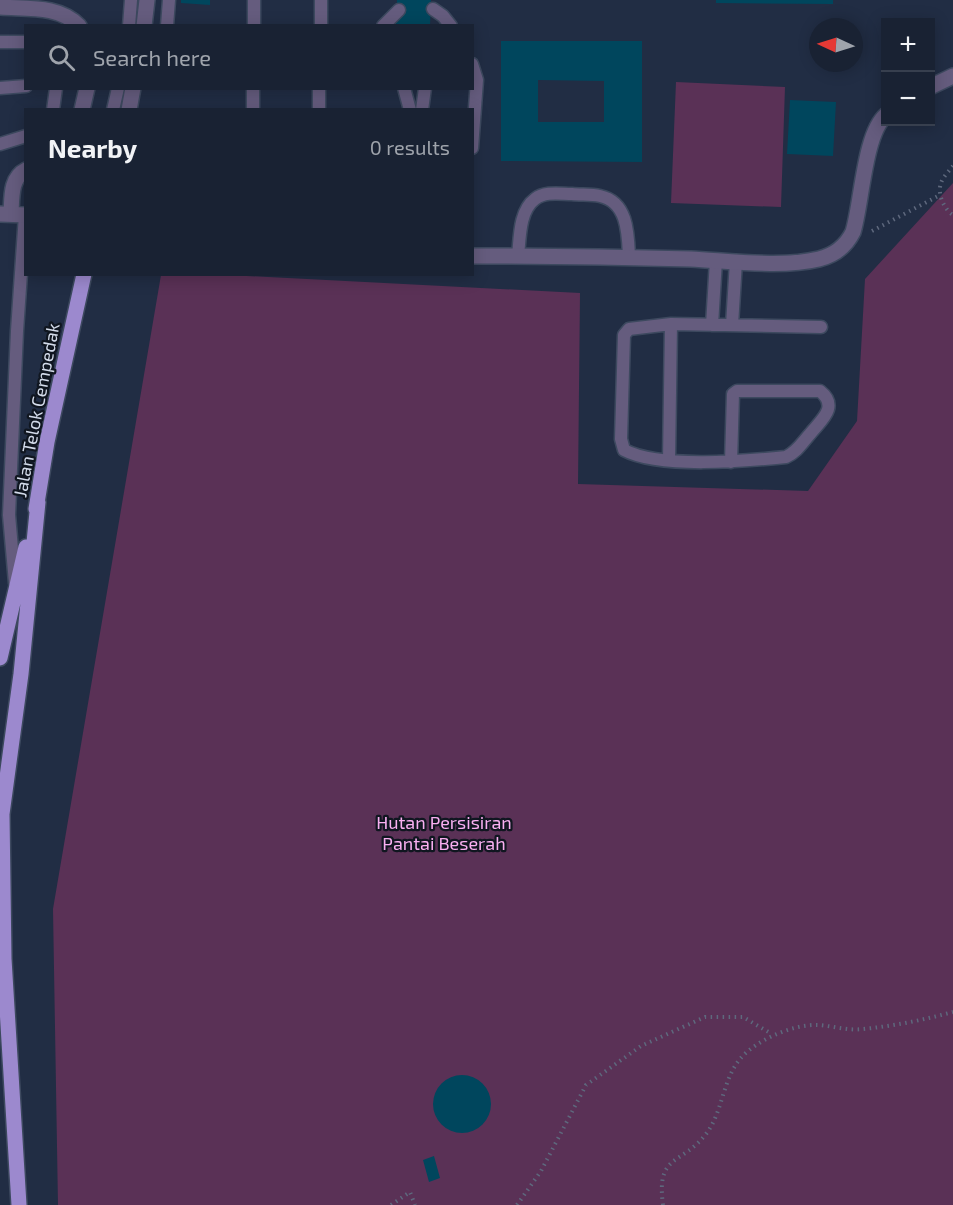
<!DOCTYPE html>
<meta charset="utf-8">
<style>
:root{--surface:#192233;--page:#262f3f;--text:#f1f3f6;--muted:#9fa4ac;--line:#373f4e}
body{margin:0;font-family:"Exo 2",sans-serif;background:var(--page);color:var(--text)}
.controls{position:absolute;right:18px;top:18px;display:grid;overflow:hidden;border-radius:0px;box-shadow:0 3px 15px #0003}
.controls button{width:54px;height:54px;display:grid;place-items:center;padding:0;border:0;border-bottom:2px solid var(--line);background:var(--surface);color:var(--text);font:30px sans-serif}
.compass{position:absolute;left:809px;top:18px;width:54px;height:54px;border-radius:50%;background:var(--surface);box-shadow:0 3px 15px #0003;rotate:274deg}
.list{margin:0;padding:0;list-style:none}
h2{display:flex;justify-content:space-between;align-items:center;height:78px;margin:0;padding:0 24px;font-size:26px}
h2 small{font-size:20px;font-weight:400;color:var(--muted)}
.icon{flex:none;width:33px;height:33px;fill:none;stroke:currentColor;stroke-width:2;stroke-linecap:round;stroke-linejoin:round}
.map{position:relative;flex:none;width:953px;height:1205px;overflow:hidden}
.search{position:absolute;background:var(--surface);box-shadow:0 3px 15px #0003;left:24px;top:24px;width:450px;height:66px;display:flex;align-items:center;gap:15px;box-sizing:border-box;padding:0 21px;border-radius:0px;color:var(--muted);font-size:22px}
.panel{position:absolute;background:var(--surface);box-shadow:0 3px 15px #0003;left:24px;top:108px;width:450px;height:168px;border-radius:0px}
.map>svg:first-child{display:block}
.green{fill:#5a3156}
.building{fill:#00465d;fill-rule:evenodd}
.lines{fill:none;stroke-linecap:round;stroke-linejoin:round}
.service-casing{stroke:#3d495f;stroke-width:15}
.minor-casing{stroke:#3d495f;stroke-width:18}
.primary-casing{stroke:#3d495f;stroke-width:18}
.path{stroke:#5e687d;stroke-width:4;stroke-dasharray:1.5 4.5;stroke-linecap:butt}
.service{stroke:#655c7e;stroke-width:12}
.minor{stroke:#655c7e;stroke-width:15}
.primary{stroke:#9c89ce;stroke-width:15}
.labels{text-anchor:middle;dominant-baseline:central;stroke-width:4.5;stroke-linejoin:round;paint-order:stroke}
.street-label{font-size:18px;fill:#d3dbea;stroke:#101620}
.park-label{font-size:18px;fill:#f9aff1;stroke:#101620}
</style>
<div class="map">
<svg width="953" height="1205" viewBox="0 0 953 1205">
<rect width="100%" height="100%" fill="#212d44"/>
<path class="green" d="M676,82L785,87L781,207L671,203Z
M953,183V1205H58L53,909L161,275H228L580,293L578,484L808,491L857,421L865,279Z"/>
<path class="building" d="M181,0H210V5L181,3Z
M397,0H431L430,26H396Z
M716,0H833V4L716,3Z
M501,41H642V162L501,161ZM538,80L604,81V122H538Z
M790,100L836,102L833,156L787,154Z
M433 1104a29 29 0 1 1 58 0a29 29 0 1 1-58 0Z
M434,1156L440,1178L429,1182L423,1160Z"/>
<g class="lines">
<g class="service-casing">
<path id="service" d="M433,9L443,16L451,26
M129,26L131,0
M167,26L169,0
M254,26V0
M321,26V0
M383,26L399,10
M0,42H26
M472,64L477,80L472,148
M0,88L26,86
M404,88L410,110
M53,110L56,88
M113,110L118,88
M253,110V88
M319,110V88
M422,110L425,88
M0,144L26,136
M518,256C520,238 519,211 535,199C545,191 560,194 572,194C581,195 591,194 600,196C628,202 628,234 629,257
M712,325L716,260
M732,325L736,261
M669,460L671,324
M731,462L733,394L737,391H820C840,407 820,421 810,434C802,443 797,452 786,457C745,461 660,469 624,450L621,439L624,335L629,329L671,324L821,327
M15,583L9,515L17,331L25,215"/>
</g>
<g class="minor-casing">
<path id="minor" d="M0,7C27,9 59,5 79,26
M144,26L147,0
M930,87L953,76
M82,110L87,88
M129,110L133,88
M0,214L26,215
M11,214C12,198 10,178 26,170
M472,256C546,256 618,257 691,259C730,261 782,268 819,259C835,255 846,246 853,232C862,203 864,134 886,115"/>
</g>
<g class="primary-casing">
<path id="primary" d="M36,509L47,442L84,274
M0,658L26,547
M19,1205L4,959L2,814L21,674L38,502"/>
</g>
<path class="path" d="M953,166C949,171 943,177 941,183C937,194 944,209 953,215
M872,231L940,195
M391,1205L410,1192L415,1205
M517,1205L541,1171L586,1085L641,1046L705,1017H743L772,1034
M663,1205C656,1153 681,1166 706,1134C723,1112 722,1081 740,1059C756,1040 793,1024 818,1025C833,1026 848,1031 863,1029C894,1026 923,1020 953,1012"/>
<use href="#service" class="service"/>
<use href="#minor" class="minor"/>
<use href="#primary" class="primary"/>
</g>
<g class="labels">
<g class="street-label">
<text transform="translate(36 410) rotate(-79)">Jalan Telok Cempedak</text>
</g>
<g class="park-label">
<text x="444" y="822">Hutan Persisiran<tspan x="444" dy="21">Pantai Beserah</tspan></text>
</g>
</g>
</svg>
<div class="controls">
<button>+</button>
<button>−</button>
</div>
<svg class="compass" viewBox="-18 -18 36 36"><path d="M0-13l5 13h-10z" fill="#e53935"/><path d="M0 13l5-13h-10z" fill="#9fa4ac"/></svg>
<div class="search"><svg class="icon" aria-label="search" viewBox="0 0 24 24"><circle cx="10" cy="10" r="6"/><path d="M15 15l6 6"/></svg>Search here</div>
<section class="panel">
<h2>Nearby<small>0 results</small></h2>
<ul class="list">
</ul>
</section>
</div>
